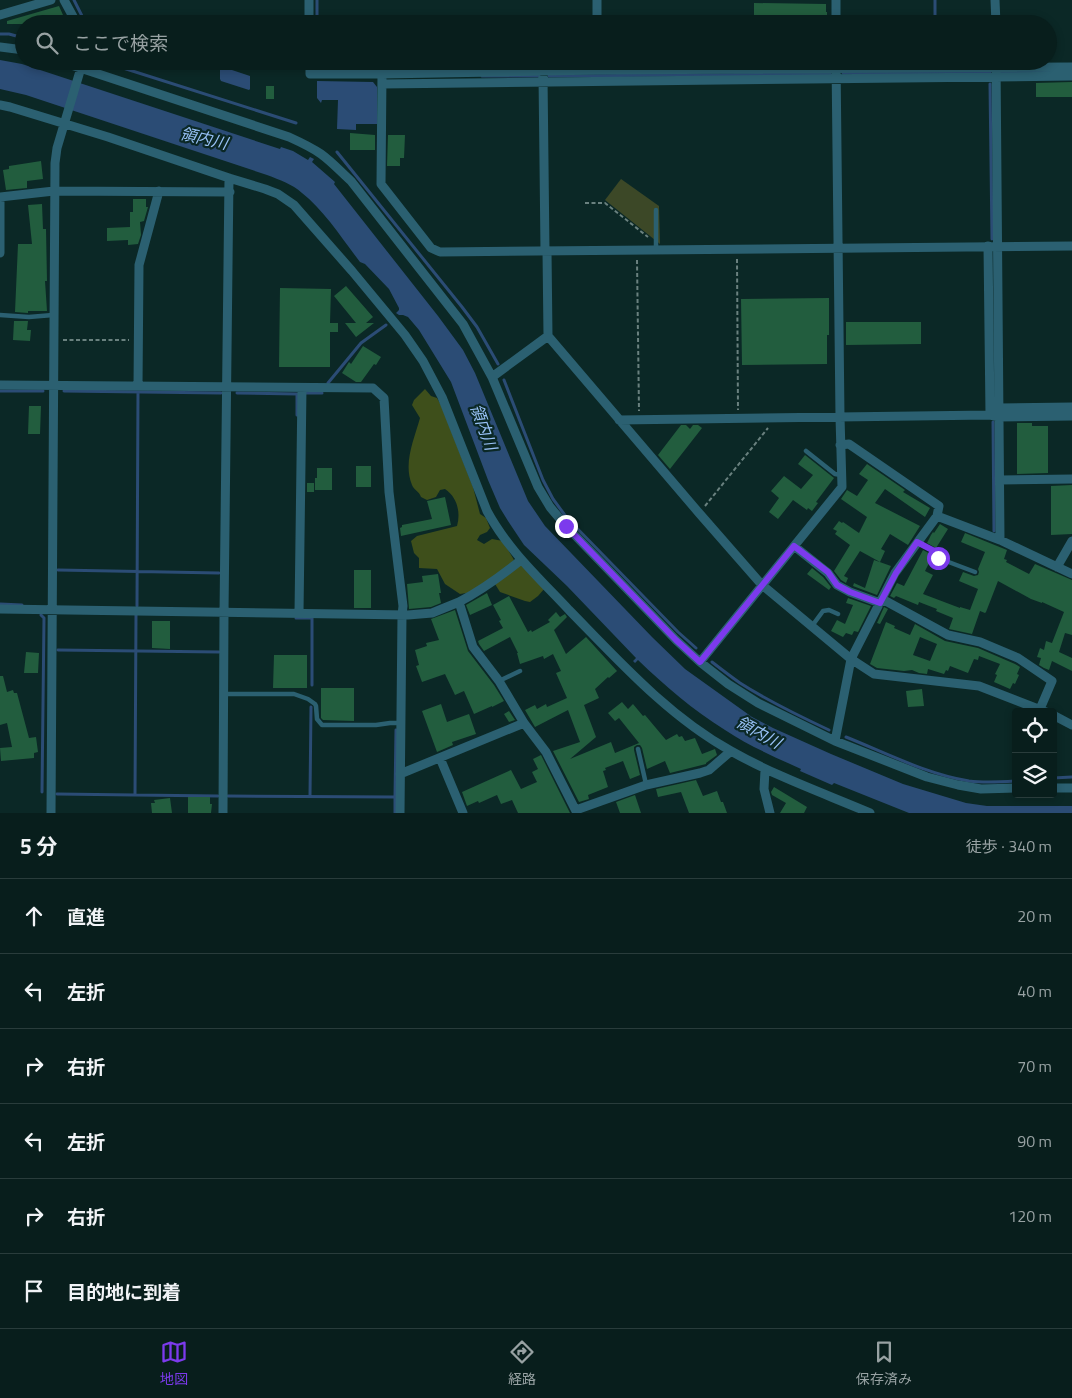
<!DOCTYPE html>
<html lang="ja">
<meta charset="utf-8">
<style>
:root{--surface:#081e1c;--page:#162b29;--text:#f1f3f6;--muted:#98a2a3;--line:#293c3b;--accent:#7c3aed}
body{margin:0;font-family:"Titillium Web","Noto Sans JP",sans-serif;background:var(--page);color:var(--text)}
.controls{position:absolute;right:15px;bottom:15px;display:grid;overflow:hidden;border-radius:5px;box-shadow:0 2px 8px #0003}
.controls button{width:45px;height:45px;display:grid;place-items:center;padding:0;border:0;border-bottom:1px solid var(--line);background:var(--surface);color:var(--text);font:25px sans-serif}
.stop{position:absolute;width:15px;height:15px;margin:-11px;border:4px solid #7c3aed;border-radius:50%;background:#fff}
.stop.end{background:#7c3aed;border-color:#fff;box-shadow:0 1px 5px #0008}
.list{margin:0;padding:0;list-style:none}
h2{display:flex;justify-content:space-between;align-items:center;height:65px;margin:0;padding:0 20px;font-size:21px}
h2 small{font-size:16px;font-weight:400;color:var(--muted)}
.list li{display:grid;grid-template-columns:32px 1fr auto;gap:15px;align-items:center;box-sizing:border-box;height:75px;padding:0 20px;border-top:1px solid var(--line)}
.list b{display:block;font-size:19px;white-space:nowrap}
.list em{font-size:16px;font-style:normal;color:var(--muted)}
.icon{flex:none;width:28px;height:28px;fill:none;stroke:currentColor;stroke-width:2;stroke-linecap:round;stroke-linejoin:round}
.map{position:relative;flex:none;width:1072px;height:813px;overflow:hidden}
.search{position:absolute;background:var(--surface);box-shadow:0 2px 8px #0003;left:15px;right:15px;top:15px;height:55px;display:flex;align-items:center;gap:12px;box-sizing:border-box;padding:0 18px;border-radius:28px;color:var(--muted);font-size:19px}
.sheet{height:515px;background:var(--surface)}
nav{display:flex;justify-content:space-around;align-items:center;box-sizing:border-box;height:70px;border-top:1px solid var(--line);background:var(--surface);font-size:14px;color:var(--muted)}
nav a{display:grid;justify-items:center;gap:2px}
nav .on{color:var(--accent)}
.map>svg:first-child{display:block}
.green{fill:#3c4827}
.forest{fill:#3e4f1b}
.water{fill:#2b4c75}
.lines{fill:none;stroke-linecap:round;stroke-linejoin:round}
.stream{stroke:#2b4c75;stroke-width:3}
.building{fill:#225d3e;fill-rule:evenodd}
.path{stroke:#6a817f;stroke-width:2;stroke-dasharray:4 2.5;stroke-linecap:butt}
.service{stroke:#2b6071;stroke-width:4.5}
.minor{stroke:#2b6071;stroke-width:9}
.route{stroke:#7c3aed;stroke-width:6}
.labels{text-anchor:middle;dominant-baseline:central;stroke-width:4.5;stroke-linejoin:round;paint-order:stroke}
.water-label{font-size:16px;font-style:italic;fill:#98c1f6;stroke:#0b2826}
</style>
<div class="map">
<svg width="1072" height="813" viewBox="0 0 1072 813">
<rect width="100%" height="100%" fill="#0b2826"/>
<path class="green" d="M621,179L659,206L660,244L605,200Z"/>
<path class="forest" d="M425,389L431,396L437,398L441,405L473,487L480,514L486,518L490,528L487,532L480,535L477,540L484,544L492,539L503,541L514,560L505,569L472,592L460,594L445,584L437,569L419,568V558L414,553L411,541L417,536L457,526C461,512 457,497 445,489L440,490L436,497L427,500L421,497C419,491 414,490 412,485C403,463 414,440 420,418L412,405L414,400Z
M521,564L545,588L538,596L530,602L525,601L500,592L495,584Z"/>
<path class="water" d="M0,60L22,64L280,149L281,147L293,151L308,160L310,157L314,159L312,162L335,182L334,184L438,316L463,350L475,373L528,501L545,526L652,637L685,669L752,717L773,728L831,754L903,784L966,803L987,806H1072V813H909L834,783L832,785L800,771L801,769C775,757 749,746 725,730C693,710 665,686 638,660L635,663L633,661L636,658L567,586L524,545L508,521L500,508L488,480L451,382L419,330L408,317L403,315H399L396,313L399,310V308L389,289L365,264L360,262C343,240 324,210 302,193C292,184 280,180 267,175L26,95L0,89Z
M220,66L250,76V89L249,90L221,81L220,79Z
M317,81L373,82L377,87V124H356V130L337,129L338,100H322L321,103L317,98Z"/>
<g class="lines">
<path class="stream" d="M74,0L86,24
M317,0V24
M935,0V24
M0,34H9L20,37
M101,61L296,123
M935,61V63
M1001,72L1072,71
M843,73L990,72
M482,76H539
M549,76L830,74
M990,84L992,239
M337,152L462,307L477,327L498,364
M504,380L543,480L553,499L567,518L678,632L696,648
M328,383L361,343L386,325
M0,391H43
M64,391L221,393
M237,393L297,394V415
M304,393H322
M1058,412L1072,411
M993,422L994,531
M58,570L219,573
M0,604L22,605
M137,606L138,392
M41,615L44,618L42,792
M136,615L135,795L218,796
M296,618H312V685
M58,650L219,652
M712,662C721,669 730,676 740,683C768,701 799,716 829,730
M846,737C886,753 926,774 969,781C985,783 1000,782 1016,781
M1053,778L1072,777
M57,794L135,795
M228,796L395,797V813
M310,796L311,707
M395,797L396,730"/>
</g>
<path class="building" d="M754,3L826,4V12H827V24H817V21L754,20Z
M59,6L67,24H7V21Z
M1072,82V97H1036V83Z
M266,86H274V99H266Z
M350,133L375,135V150H350Z
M388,135H405L404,158H400V166H387Z
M41,161L43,179L27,181V188L6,190L3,170L9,169V166Z
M133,199H146V207H148L144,221L140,222L141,235L138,244L128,245V240L107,241V228L130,227V212H133Z
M42,204L43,229H46L47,281H45L47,311H28V313L15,312L18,244H32L28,205Z
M346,286L373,317L366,323H374L356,337L345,323H356L334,296Z
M280,288L331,289L330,323H338V332H330V367H279Z
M829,298V335H827V364L742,365L741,299Z
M14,321H28L27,330H31L30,341L13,340Z
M846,322H921V344L846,345Z
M363,346L381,357L376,365L374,364L361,382H356L342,373L349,362L351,364Z
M29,406H41L40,434H28Z
M1017,423H1032V426H1048V473L1017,474Z
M681,425H686L690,429L693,425H698L702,428L670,469L658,455Z
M805,455L834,478L816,502L818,503L812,511L808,508L807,510L793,500L778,519L769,512L779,498L771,491L784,476L801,489L813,475L798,464Z
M867,464L905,490L903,492L930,508L925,517L885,489L875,503L920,526L908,545L890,534L881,549L885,551L880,562L860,551L844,576L848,578L846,583L841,580L834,571L850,545L835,534L837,531L833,529L839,521L842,523L843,522L859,533L867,517L841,499L847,490L857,496L868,480L859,474Z
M356,466H371V487H356Z
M317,468H332V490H315V478H317Z
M307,483H314V492H307Z
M1072,485V534L1051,535V486Z
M445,497L451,525L401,536L400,528L402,527V525L432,519L427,501Z
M940,524L948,529L936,548L927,543L931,535L933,532L934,533Z
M965,533L1007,550L1004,559L1007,560L1006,562L1029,574L1035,564L1072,580V635L1065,633L1059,652L1072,658V671L1052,661L1049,670L1044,668L1039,665L1041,658L1037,657L1040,648L1044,650L1046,641L1052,643L1064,612L1042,602V603L1031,599L998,581L986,612L985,613L980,611L972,634L949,629L953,618L936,611L937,609L919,602L918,605L896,596L894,598L890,596L897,583L904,586L923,550L932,555L929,560L930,561L925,571L933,575L923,594L960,608V607L970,610L978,589L959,581L963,572L974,576L978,575L979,572L978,569L985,552L961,542Z
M874,560L891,566L877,595L853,586L854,583L865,588Z
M812,568L823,577L831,587L829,590L807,574Z
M354,570H371V608H354Z
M438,574L441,593H439L441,603L431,607L409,609L407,584L423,582L422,576Z
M487,593L492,605L470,615L466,605Z
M509,596L528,632L531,630L532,632L550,622L548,620L556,612L560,617L565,614L567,617L554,630L566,654L586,637L617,671L609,678L608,677L595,689L599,698L584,705L596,737L570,759L611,742L615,753L639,743L619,718L615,721L608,713L622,702L628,709L633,704L643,716L645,715L666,740L677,734L679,737L682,736L685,741L695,738L702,754L715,749L717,755L706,763V764L670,773L665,761L647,769L642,748L640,745H637L634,747V750L640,775L630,779L623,761L605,768L606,770L603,771L608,787L588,795L589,799L579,802L553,751L580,742L568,710L535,727L525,710L535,705L537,709L546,704L547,707L567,698L556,673L561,671L553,654L544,659L543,656L520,664L517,653H518L510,637L484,651L479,644L478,641L503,628L499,621L501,620L493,605Z
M848,598L871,606L858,632L854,631L852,635L846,633L843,637L831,631L837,620L845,624L853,605L846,603Z
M884,607L888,609L880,624L877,623Z
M455,610L468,651L494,685L504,701L492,707V706L474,714L464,691L455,695L445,674L422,682L416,666L419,665L415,650L427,646L426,643L439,640L431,619Z
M152,621H170V649L152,648Z
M886,622L895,626L894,628L910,635L915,624L945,641L978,648L1015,664L1020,667L1017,674L1019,675L1015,684L1013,683L1010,689L994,682L997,675L995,674L1000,664L979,656L978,660L974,659L968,673L950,666L948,671L946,670L944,674L928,669L927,674L919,673L912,670L904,671L877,668L870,664ZM920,637L937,644L930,661L913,655Z
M26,652L39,653L38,673H24Z
M274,655H307V688H273Z
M0,676H3L7,692L13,690L14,693H17L29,738L36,737L38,752L34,753V758L1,761L0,748L12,747L7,723L0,725Z
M321,688H354V721L323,720L321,718Z
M922,689L924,706L908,707L906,691Z
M441,704L447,722L469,714L476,734L452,742L453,745L437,752L422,711Z
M509,711L515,720L509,722L504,714Z
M541,755L570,813H518L512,800L501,804L497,795L479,803L478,801L467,806L462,792L511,770L521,789L537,782L532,772L538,769L533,759Z
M696,780L703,796L717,791L721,802H723L727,813H689L681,792L658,797L656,789Z
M774,787L807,807L804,813H780L786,803L772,795L771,792Z
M635,795L641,813H620L616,802Z
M188,797H210V804H212L211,813H188Z
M170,798L172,813H152L151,803H155L154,800Z"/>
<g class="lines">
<path class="path" d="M585,203H605L648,237
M737,259L738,410
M637,260L639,411
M63,340H129
M705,506L768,428"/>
<path class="service" d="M656,250V210
M0,315L29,317L53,315
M806,451L835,474L841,475
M918,543L940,554L938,558L975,572
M812,626L823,611L829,610L838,614
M499,681L520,671
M223,694H294L308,699L315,704L316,706L317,719L322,725H376L390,723H400
M638,749L646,784"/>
<path class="minor" d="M64,0L77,24
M309,0V24
M597,0V24
M836,0V24
M995,0L996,24
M0,15L51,0
M0,47L24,50
M59,61L289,137C300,142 311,147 321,154C332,162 341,172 351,181L463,324L492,377L538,487L550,507L566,526L676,640L700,662L728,684L758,703L835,741L927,777L958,785L981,789L1016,788
M310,61V74H382L381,184L431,248L440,252L1072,246
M996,61L1000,540
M382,74L598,70L1072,67
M543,76L545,251
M382,84L1072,76
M0,105L10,107L108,137L229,178L265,189L278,194L294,205L352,271L405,335L423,361L442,397L487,511C508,550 540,579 569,610C619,661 668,716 731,751C775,776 823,793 870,813
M0,197L54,191L230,192
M988,246L990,415
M547,251L548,336L699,513L762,585L851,659L874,674L979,686L1046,712
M0,253V197
M492,377L548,336
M0,385L373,388L384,398L389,492L403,606L402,615L400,813
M138,386L139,265L159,191
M999,408L1072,407
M619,420L990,415L999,417L1072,416
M840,445L849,444L939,506L937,516L1000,540L1072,574
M1000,480L1072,479
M794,546L828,573L837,585L850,592L880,603
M1057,567L1072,541
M882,599L948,635L980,642L1018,658L1052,681L1040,709
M459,602C482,590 501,576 521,560
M0,609L408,615L432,613L459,602L473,647L499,681L524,723L546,752L577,813
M299,613L302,388
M700,662L842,487L840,417L836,61
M1053,715L1072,725
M835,741L851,659L895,573L937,516
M440,758L463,813
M765,770L764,789L770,813
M400,774L524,723
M1053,788H1072
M576,810L646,785L700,773L709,770L731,751
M51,813L55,163L57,148L83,61
M223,813L224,613L229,178"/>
</g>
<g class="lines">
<path class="route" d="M566,526L676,640L700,662L794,546L828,572L837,585L850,592L880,603L896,573L917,542L940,554L938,558"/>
</g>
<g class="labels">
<g class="water-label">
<text transform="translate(204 138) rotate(13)">領内川</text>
<text transform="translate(484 427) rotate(70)">領内川</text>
<text transform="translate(759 732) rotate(29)">領内川</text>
</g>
</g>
</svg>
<div class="controls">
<button><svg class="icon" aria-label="locate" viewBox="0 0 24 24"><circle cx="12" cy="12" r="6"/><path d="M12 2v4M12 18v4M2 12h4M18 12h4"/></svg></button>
<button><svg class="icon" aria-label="layers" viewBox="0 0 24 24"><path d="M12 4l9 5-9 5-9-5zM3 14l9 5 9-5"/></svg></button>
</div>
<div class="stop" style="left:938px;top:558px"></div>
<div class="stop end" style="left:566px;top:526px"></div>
<div class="search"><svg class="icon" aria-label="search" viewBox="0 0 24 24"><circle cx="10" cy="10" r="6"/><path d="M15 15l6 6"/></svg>ここで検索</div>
</div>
<section class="sheet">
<h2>5 分<small>徒歩 · 340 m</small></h2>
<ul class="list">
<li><svg class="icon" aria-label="ahead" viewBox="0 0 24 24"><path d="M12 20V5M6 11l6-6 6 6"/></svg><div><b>直進</b></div><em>20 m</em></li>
<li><svg class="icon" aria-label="left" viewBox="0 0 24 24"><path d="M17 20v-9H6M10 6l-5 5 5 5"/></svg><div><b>左折</b></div><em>40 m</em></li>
<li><svg class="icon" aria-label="right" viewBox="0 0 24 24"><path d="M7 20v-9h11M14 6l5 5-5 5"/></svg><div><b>右折</b></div><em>70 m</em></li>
<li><svg class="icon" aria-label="left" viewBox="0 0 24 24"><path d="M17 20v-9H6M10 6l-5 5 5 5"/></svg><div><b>左折</b></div><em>90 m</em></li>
<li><svg class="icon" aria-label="right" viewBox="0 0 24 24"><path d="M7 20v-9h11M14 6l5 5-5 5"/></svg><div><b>右折</b></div><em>120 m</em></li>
<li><svg class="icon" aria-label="arrive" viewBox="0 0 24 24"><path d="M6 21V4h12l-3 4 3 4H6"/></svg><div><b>目的地に到着</b></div></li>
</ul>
</section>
<nav>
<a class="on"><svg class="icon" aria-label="map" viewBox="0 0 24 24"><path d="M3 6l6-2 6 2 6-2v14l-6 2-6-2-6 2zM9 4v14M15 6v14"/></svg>地図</a>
<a><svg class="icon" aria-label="directions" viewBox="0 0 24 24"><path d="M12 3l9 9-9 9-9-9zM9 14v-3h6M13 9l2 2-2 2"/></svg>経路</a>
<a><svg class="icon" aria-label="saved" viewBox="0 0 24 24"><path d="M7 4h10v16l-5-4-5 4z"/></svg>保存済み</a>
</nav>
